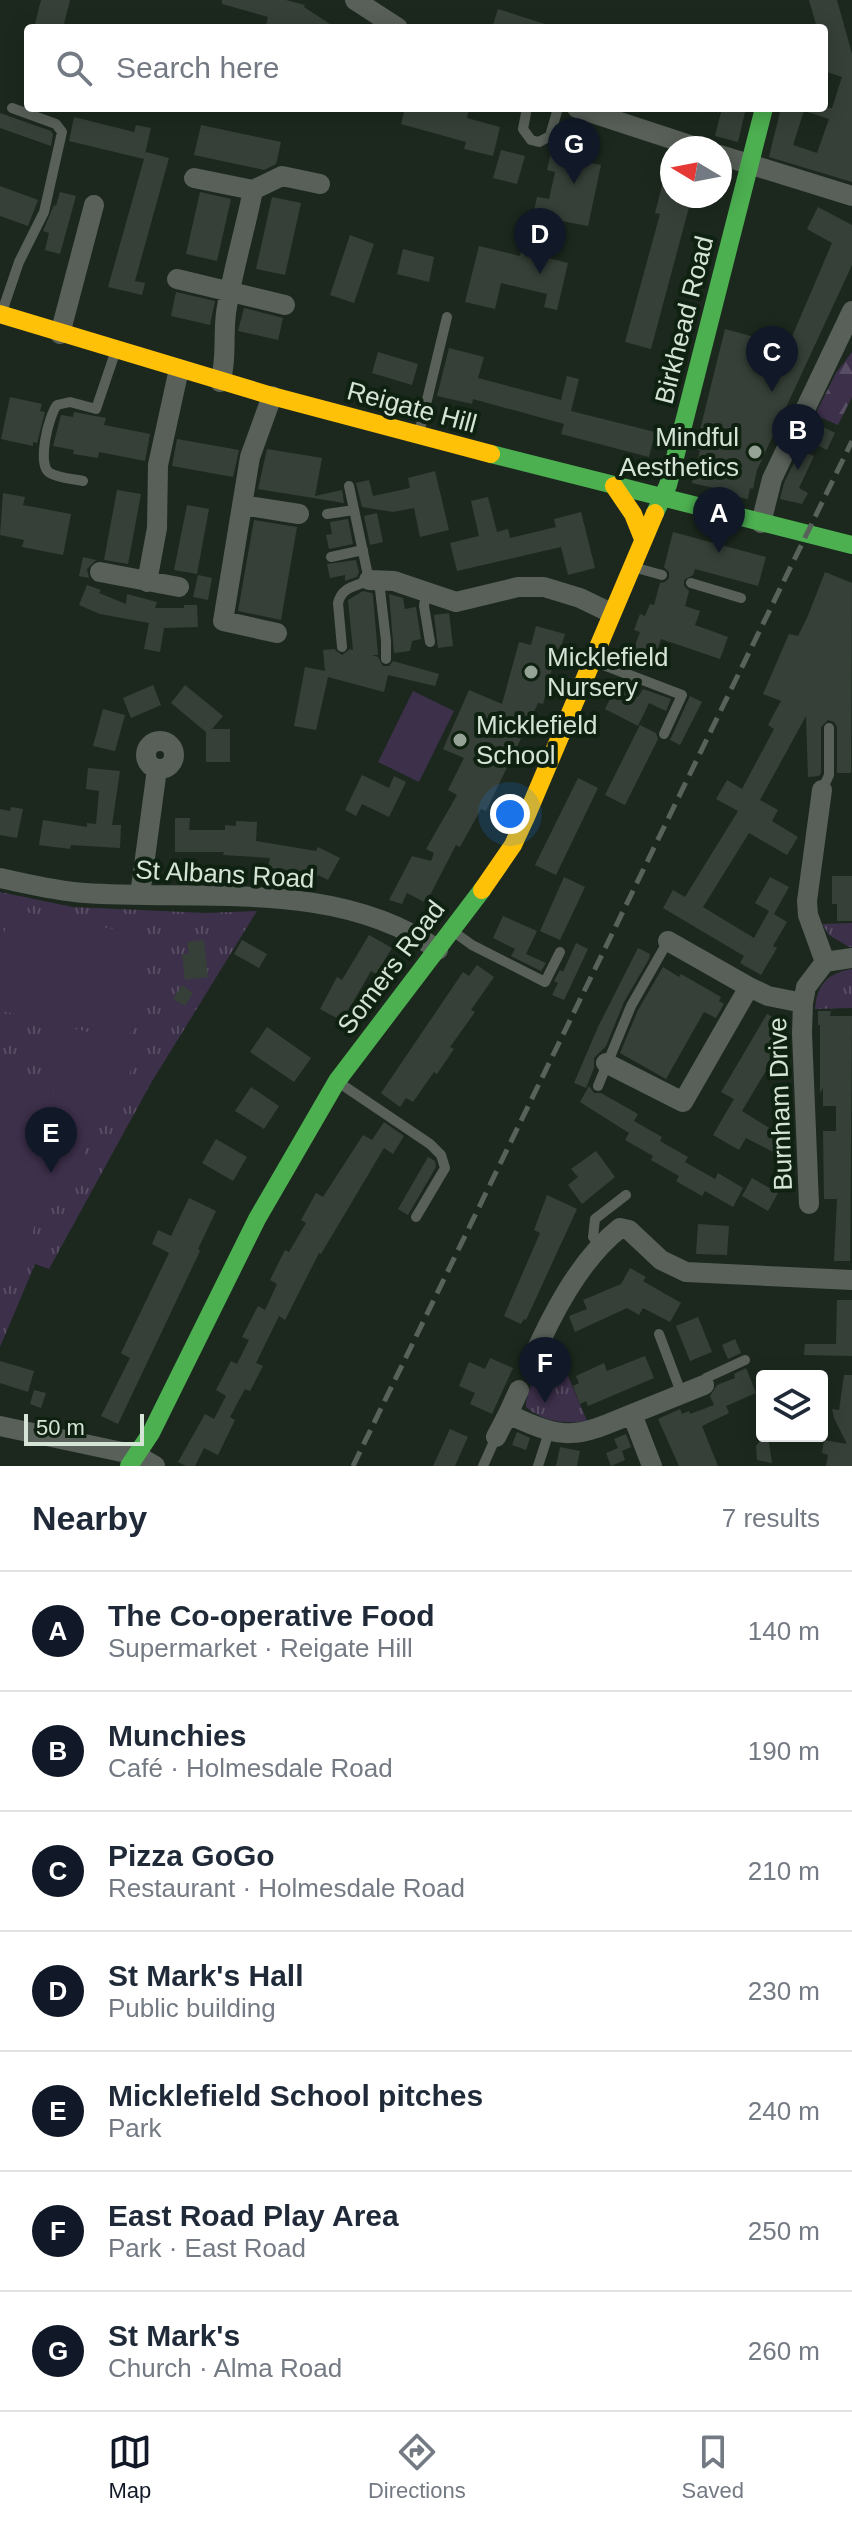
<!DOCTYPE html>
<meta charset="utf-8">
<style>
:root{--surface:#fff;--page:#f2f2f3;--text:#1f2937;--muted:#747a83;--line:#e0e1e3;--accent:#111827}
body{margin:0;font-family:Helvetica,sans-serif;background:var(--page);color:var(--text)}
.controls{position:absolute;right:24px;bottom:24px;display:grid;overflow:hidden;border-radius:8px;box-shadow:0 4px 20px #0003}
.controls button{width:72px;height:72px;display:grid;place-items:center;padding:0;border:0;border-bottom:2px solid var(--line);background:var(--surface);color:var(--text);font:40px sans-serif}
.compass{position:absolute;left:660px;top:136px;width:72px;height:72px;border-radius:50%;background:var(--surface);box-shadow:0 4px 20px #0003;rotate:280deg}
.scale{position:absolute;left:24px;bottom:20px;width:120px;box-sizing:border-box;padding-left:8px;border:4px solid #d6e3d7;border-top:0;font-size:22px;line-height:28px;white-space:nowrap;color:#d6e3d7;-webkit-text-stroke:6px #0f2211;paint-order:stroke}
.you{position:absolute;left:510px;top:814px;width:28px;height:28px;margin:-20px;border:6px solid #fff;border-radius:50%;background:#1a73e8;box-shadow:0 0 0 12px #1a73e833}
.badge{display:grid;place-items:center;width:52px;height:52px;border-radius:50%;background:var(--accent);color:#fff;font-size:26px;font-weight:700}
.pin{position:absolute;translate:-50% -66px;filter:drop-shadow(0 2px 4px #0008)}
.pin::after{content:'';position:absolute;top:42px;width:28px;height:24px;background:inherit;clip-path:polygon(0 0,100% 0,50% 100%)}
.list{margin:0;padding:0;list-style:none}
h2{display:flex;justify-content:space-between;align-items:center;height:104px;margin:0;padding:0 32px;font-size:34px}
h2 small{font-size:26px;font-weight:400;color:var(--muted)}
.list li{display:grid;grid-template-columns:52px 1fr auto;gap:24px;align-items:center;box-sizing:border-box;height:120px;padding:0 32px;border-top:2px solid var(--line)}
.list b{display:block;font-size:30px;white-space:nowrap}
.list p{margin:0;font-size:26px;white-space:nowrap;color:var(--muted)}
.list em{font-size:26px;font-style:normal;color:var(--muted)}
.icon{flex:none;width:44px;height:44px;fill:none;stroke:currentColor;stroke-width:2;stroke-linecap:round;stroke-linejoin:round}
.map{position:relative;flex:none;width:852px;height:1466px;overflow:hidden}
.search{position:absolute;background:var(--surface);box-shadow:0 4px 20px #0003;left:24px;right:24px;top:24px;height:88px;display:flex;align-items:center;gap:20px;box-sizing:border-box;padding:0 28px;border-radius:8px;color:var(--muted);font-size:30px}
.sheet{height:944px;background:var(--surface)}
nav{display:flex;justify-content:space-around;align-items:center;box-sizing:border-box;height:112px;border-top:2px solid var(--line);background:var(--surface);font-size:22px;color:var(--muted)}
nav a{display:grid;justify-items:center;gap:4px}
nav .on{color:var(--accent)}
.map>svg:first-child{display:block}
.grass{fill:url(#grass-tufts)}
.forest{fill:url(#forest-firs)}
.pitch{fill:#3d304b}
.building{fill:#364038;fill-rule:evenodd}
.lines{fill:none;stroke-linecap:round;stroke-linejoin:round}
.lane{stroke:#586059;stroke-width:10}
.street{stroke:#586059;stroke-width:20}
.fast{stroke:#4caf50;stroke-width:18}
.slow{stroke:#ffc107;stroke-width:18}
.rail{stroke:#58625a;stroke-width:5;stroke-dasharray:16 8;stroke-linecap:butt}
.poi-dot{fill:#95a296;stroke:#0f2211;stroke-width:3}
.labels{text-anchor:middle;dominant-baseline:central;stroke-width:8;stroke-linejoin:round;paint-order:stroke}
.street-label{font-size:26px;fill:#d6e3d7;stroke:#0f2211}
.poi-label{font-size:26px;fill:#d6e3d7;stroke:#0f2211;text-anchor:start}
</style>
<div class="map">
<svg width="852" height="1466" viewBox="0 0 852 1466">
<defs>
<pattern id="grass-tufts" width="24" height="20" patternUnits="userSpaceOnUse" patternTransform="scale(2)"><rect width="24" height="20" fill="#3d304b"/><path d="M3 7l-1-3M5 7V3M7 7l1-3M15 17l-1-3M17 17v-4M19 17l1-3" fill="none" stroke="#584e64"/></pattern>
<pattern id="forest-firs" width="22" height="20" patternUnits="userSpaceOnUse" patternTransform="scale(2)"><rect width="22" height="20" fill="#3d304b"/><path d="M5 1l3.5 6h-7zM16 11l3.5 6h-7z" fill="#584e64"/></pattern>
</defs>
<rect width="100%" height="100%" fill="#1c281e"/>
<path class="grass" d="M0,892L73,907L206,913L257,911L151,1083L49,1269L35,1264L0,1347Z
M852,923V947H849L829,935L822,924Z
M852,969V1008L815,1009C817,984 828,973 852,969Z
M551,1359L563,1364L587,1421C566,1424 543,1422 526,1407C526,1392 538,1367 551,1359Z"/>
<path class="forest" d="M852,352V397L838,425L815,415L836,373Z"/>
<path class="pitch" d="M413,691L454,711L419,782L378,762Z
M9,909L149,936L130,1036L0,1011V957Z
M55,1024L137,1044L121,1110L39,1090Z
M0,1083L96,1109L74,1192L0,1173Z
M0,1177L43,1186L26,1263L0,1257Z"/>
<path class="building" d="M41,0H70L63,28H34Z
M222,0H286L305,5L304,7L336,28H279L266,25L268,17L222,4Z
M809,0H837L852,54V182L769,157L781,108H832L842,77L824,71V28H817ZM804,111L829,119L817,153L793,145Z
M498,9L548,25V28H492Z
M405,108H460L469,110L467,118L500,127L493,156L464,149L466,142L401,124Z
M722,108H746L738,142L715,136Z
M0,113L51,131L53,134L51,146L0,128Z
M74,117L134,132L136,125L151,128L145,154L146,152L169,158L135,281L145,283L142,295L108,287L144,159L69,141Z
M201,125L281,142L276,164L264,170L194,155Z
M564,130L596,137L591,163L601,165L588,226L556,220L553,234L543,231L537,255L568,263L557,310L544,307L547,294L501,283L495,309L465,302L479,246L520,256L521,252H525L537,197L549,199L555,172L547,170L552,148L560,149Z
M501,150L525,156L517,184L493,178Z
M668,163L672,164V196H692L651,349L625,342L660,214L655,213Z
M0,186L38,200L28,226L0,216Z
M60,192L76,196L60,254L45,250L49,233L43,231L54,205L56,206Z
M200,192L231,199L217,261L186,254Z
M272,197L301,203L285,275L256,269Z
M818,207L852,225V265L757,470L753,489L750,488L748,499L732,496V492L692,483L700,450H695L725,329L788,346L832,243L807,229Z
M350,235L374,244L354,303L330,295Z
M403,249L434,257L429,282L397,274Z
M176,292L215,301L210,325L171,316Z
M244,308L283,318L278,340L238,331Z
M449,348L484,357L478,378L561,400L567,376L579,379L571,411L655,432L649,457L561,434L564,424L473,399L472,404L437,396Z
M378,352L418,364L412,385L372,373Z
M10,397L42,404L40,411L45,412L37,443L33,442V446L1,439Z
M74,412L106,418L104,425L150,434L145,461L99,452L98,458L73,454L74,450L53,446L61,415L73,417Z
M817,424L835,433L827,450L809,441Z
M177,439L239,450L233,477L172,466Z
M267,449L322,458L315,496L342,490L344,503L258,489Z
M800,450L814,456L799,488L808,493L802,504L780,499L784,483Z
M435,471L449,530L420,537L414,508L393,512L362,507L356,483L369,480L373,496L410,488L408,478Z
M117,490L141,494L128,564L104,560Z
M3,493L25,497L23,505L71,514L63,555L22,547L24,540L0,535Z
M488,497L497,532L508,529L510,538L556,527L554,519L581,512L595,568L568,575L561,547L457,571L450,543L479,536L471,501Z
M187,505L209,509L197,574L174,570Z
M377,513L383,542L370,545L364,516Z
M348,519L353,544L329,549L326,535L332,534L330,522Z
M254,520L297,527L281,620L238,611Z
M673,532L766,557L758,586L695,569L693,575L684,580V586L689,591L685,606L700,611L695,625L728,637L720,659L661,639L652,665L631,657L640,632L634,630L640,614L645,616L650,604L654,605L660,583L665,582L669,578V572L664,567Z
M83,557L96,560L87,569L89,578L79,576Z
M356,560L359,572L357,577L345,581V575L330,578L327,564Z
M825,572L852,583L851,773H837V727L834,722L828,720L821,727V773L819,776L808,777L806,716L760,800L778,810L772,821L798,837L787,855L749,833L703,907L754,938L769,911L755,903L770,877L789,887L774,914L787,922L773,946L777,948L761,975L740,963L744,956L663,908L673,890L685,897L738,811L716,799L727,780L742,789L774,729L768,725L781,701L763,694L789,634L798,636L807,618Z
M198,575L212,578L208,600L193,597Z
M87,585L101,590L99,593L126,604L127,594L157,602L155,608H184V605H197L198,627L164,628L160,652L144,649L149,623L100,614L79,605Z
M363,591L372,593L373,596L378,655H372L378,657L383,666H389L393,661L439,674L435,686L388,675L384,692L328,677L316,730L294,726L305,667L325,671L323,650L334,649L342,655L350,649L353,650L348,600Z
M389,594L403,598L405,609L416,607L421,639L412,641L410,651L394,653Z
M449,613L453,646L438,648L434,615Z
M536,626L565,634L560,650L557,649L543,704L538,703L486,811L481,809L460,847L456,845L426,903L407,893L402,904L389,900L412,856L431,861L434,853L426,849L457,795L448,790L464,758L443,749L469,690L502,704L519,642L531,645Z
M153,685L161,705L131,718L123,698Z
M185,685L223,716L212,729H230V762H206V732L171,703Z
M616,687L638,697L643,689L671,699L666,711L649,703L638,726L605,709Z
M690,696L702,702L680,745L670,740Z
M103,709L125,715L115,751L93,746Z
M640,725L656,733L658,739L625,805L605,795Z
M88,768L120,771L112,825H121L120,848L71,845L70,849L39,845L43,820L87,827V823L96,824L99,791L86,789Z
M362,775L389,788L394,776L406,782L389,817L362,804L356,816L345,810Z
M578,778L598,788L556,875L535,865Z
M11,807L23,809L17,838L0,835V809L10,811Z
M175,818H190L189,830H225V825L236,826V821L257,822L256,841L316,851L318,847L340,858L328,880L318,875L313,884L302,879L305,872L268,868L270,858L223,855L224,852H175Z
M832,876H852V921H837V904H832Z
M564,877L585,887L560,940L540,931Z
M503,916L537,931L526,954L546,963L541,971L511,956L515,949L493,938Z
M369,935L392,948L376,974L371,971L342,1021L320,1009L337,977L342,980Z
M204,940L208,977L185,980L182,954H189L187,942Z
M242,940L267,954L259,968L234,954Z
M576,943L588,949L564,1000L552,995L558,983L554,981L560,970L563,972Z
M638,948L650,954L649,959L624,1002L606,1046L594,1058V1068L586,1088L574,1083L598,1027Z
M477,965L494,977L471,1010L475,1012L450,1047L454,1049L437,1074L434,1072L413,1102L406,1098L400,1107L381,1093L463,972L469,976Z
M663,967L679,977L681,974L721,997L719,1001L724,1004L716,1018L704,1012L666,1079L620,1053L638,1010Z
M182,985L193,993L185,1006L173,999Z
M818,1011H831L830,1016H852L850,1261H834L837,1199H824L823,1131H836V1106H823V1088L820,1093V1025H818Z
M767,1014L785,1024L770,1050L776,1054L742,1111L771,1129L774,1125L793,1137L783,1157L746,1138L739,1150L713,1135L734,1099L721,1092Z
M267,1027L311,1058L294,1082L250,1052Z
M589,1086L594,1093H601L638,1114L634,1121L662,1137L660,1141L688,1157L685,1162L715,1179L718,1173L743,1188L733,1207L705,1191L702,1196L676,1181L679,1176L651,1160L653,1156L625,1140L629,1133L580,1102Z
M251,1087L279,1106L264,1129L235,1111Z
M384,1122L404,1136L393,1154L384,1148L321,1254L319,1253L285,1320L279,1316L256,1363L263,1366L250,1391L245,1389L230,1417L235,1420L218,1455L204,1448L195,1466H186L178,1462L205,1414L214,1419L226,1396L216,1390L231,1361L237,1364L249,1340L242,1337L258,1306L265,1310L277,1284L270,1280L285,1250L289,1252L306,1223L301,1220L316,1193L323,1197L363,1135L372,1140Z
M216,1139L247,1157L233,1181L202,1163Z
M596,1151L615,1177L582,1204L568,1185L578,1177L571,1169Z
M428,1157L435,1161L436,1167L408,1215L398,1209Z
M752,1178L778,1193L768,1211L742,1196Z
M547,1195L577,1209L526,1320L524,1319L521,1324L504,1316L540,1233L534,1230Z
M189,1198L216,1211L198,1249L200,1251L118,1424L101,1416L130,1358L121,1353L169,1253L152,1244L158,1230L171,1236Z
M698,1224L729,1226L727,1255L696,1254Z
M630,1268L646,1277L643,1281L681,1303L670,1322L643,1308L639,1315L627,1308L575,1332L569,1316L587,1309L583,1300L621,1284Z
M837,1300H852V1356L804,1355L805,1344H836Z
M698,1317L712,1352L690,1361L676,1326Z
M735,1339L741,1353L728,1359L722,1345Z
M645,1356L654,1378L588,1406L586,1401L580,1404L573,1386L579,1383L576,1376L604,1363L607,1371Z
M490,1358L513,1368L492,1414L470,1404L475,1393L459,1386L469,1362L485,1369Z
M0,1361L34,1371L28,1392L0,1383Z
M746,1368L756,1393L726,1406L729,1413L702,1426L718,1466H679L658,1419L680,1409L682,1414L689,1411L690,1414L714,1405L710,1396L717,1385L735,1378L734,1374Z
M844,1375H852V1466H826L828,1455L822,1453L824,1440L847,1444L834,1418L832,1409L839,1410Z
M34,1390L46,1393L41,1408L30,1404Z
M450,1429L468,1437L462,1450L455,1466H433Z
M517,1432L530,1438L526,1450L512,1445Z
M626,1434L631,1447L622,1451L625,1460L611,1466L606,1453L618,1448L614,1439Z
M763,1436H768L772,1463L757,1460L756,1446Z
M560,1447L580,1451L577,1466H556Z"/>
<g class="lines">
<path class="lane" d="M527,108L523,129L531,140L539,142L550,136L558,108
M2,312L19,262L44,212L62,132L56,124L12,108
M419,433L447,317
M83,481C73,479 58,478 50,473C36,465 49,415 57,405L70,402L96,409L115,353
M327,514L354,510
M331,557L363,550
M633,567L662,575
M379,581L386,641V659
M691,583L741,598
M426,593L424,606L430,642
M342,647L338,603C342,586 356,587 369,580L349,486
M593,661L682,695L664,734
M822,790L829,775V728
M454,932L472,945L545,982L560,952
M338,1082L430,1144L441,1155L445,1168L416,1217
M598,1086L631,1006L668,941
M601,1247L593,1237L595,1219L626,1195
M659,1334L682,1395
M704,1385L706,1378L745,1360
M483,1466L496,1437
M538,1466L549,1432"/>
<path class="street" d="M355,0L398,28
M577,108L699,148
M720,155L852,196
M194,178L253,190C245,231 232,272 226,313C223,336 227,360 220,382
M253,190L282,176L320,184
M177,279L285,305
M60,334L94,205
M272,396L250,457L223,621L277,633
M242,505L299,514
M761,523L772,479L852,311
M100,572L179,587
M369,580L394,581L456,602L518,587H544L580,598L611,613
M147,582L157,528L158,465L179,369
M146 755a14 14 0 1 1 28 0a14 14 0 1 1-28 0Z
M822,790L807,901L808,915L825,962
M0,878C28,884 56,891 85,893C201,901 338,879 438,950
M140,895L157,769
M668,941L749,987
M606,1063L683,1102L749,987L768,996L803,1003
M809,1204L802,1033L803,1003L806,987L825,962L852,958
M530,1364C550,1318 579,1260 620,1228L629,1230L661,1260L686,1272L852,1280
M508,1414L519,1390
M632,1414L704,1385
M0,1426L136,1455L155,1466
M496,1437L508,1414C565,1441 575,1438 632,1414L652,1466"/>
<path class="fast" d="M491,454L852,545
M655,513L668,485L764,108
M129,1466L151,1433L257,1219L337,1081L482,890"/>
<path class="slow" d="M0,314L272,396L491,454
M614,486L633,514L643,539
M482,890L513,845L526,817L655,513"/>
<path class="rail" d="M353,1466L852,441"/>
</g>
<g class="poi-dot">
<circle cx="755" cy="452" r="8"/>
<circle cx="531" cy="672" r="8"/>
<circle cx="460" cy="740" r="8"/>
</g>
<g class="labels">
<g class="street-label">
<text transform="translate(684 320) rotate(-76)">Birkhead Road</text>
<text transform="translate(412 407) rotate(15)">Reigate Hill</text>
<text transform="translate(225 874) rotate(3)">St Albans Road</text>
<text transform="translate(391 967) rotate(-53)">Somers Road</text>
<text transform="translate(780 1104) rotate(-92)">Burnham Drive</text>
</g>
<g class="poi-label">
<text x="739" y="437" text-anchor="end">Mindful<tspan x="739" dy="30">Aesthetics</tspan></text>
<text x="547" y="657">Micklefield<tspan x="547" dy="30">Nursery</tspan></text>
<text x="476" y="725">Micklefield<tspan x="476" dy="30">School</tspan></text>
</g>
</g>
</svg>
<div class="controls">
<button><svg class="icon" aria-label="layers" viewBox="0 0 24 24"><path d="M12 4l9 5-9 5-9-5zM3 14l9 5 9-5"/></svg></button>
</div>
<svg class="compass" viewBox="-18 -18 36 36"><path d="M0-13l5 13h-10z" fill="#e53935"/><path d="M0 13l5-13h-10z" fill="#747a83"/></svg>
<div class="scale">50 m</div>
<div class="you"></div>
<div class="pin badge" style="left:719px;top:553px">A</div>
<div class="pin badge" style="left:798px;top:470px">B</div>
<div class="pin badge" style="left:772px;top:392px">C</div>
<div class="pin badge" style="left:540px;top:274px">D</div>
<div class="pin badge" style="left:51px;top:1173px">E</div>
<div class="pin badge" style="left:545px;top:1403px">F</div>
<div class="pin badge" style="left:574px;top:184px">G</div>
<div class="search"><svg class="icon" aria-label="search" viewBox="0 0 24 24"><circle cx="10" cy="10" r="6"/><path d="M15 15l6 6"/></svg>Search here</div>
</div>
<section class="sheet">
<h2>Nearby<small>7 results</small></h2>
<ul class="list">
<li><span class="badge">A</span><div><b>The Co-operative Food</b><p>Supermarket · Reigate Hill</p></div><em>140 m</em></li>
<li><span class="badge">B</span><div><b>Munchies</b><p>Café · Holmesdale Road</p></div><em>190 m</em></li>
<li><span class="badge">C</span><div><b>Pizza GoGo</b><p>Restaurant · Holmesdale Road</p></div><em>210 m</em></li>
<li><span class="badge">D</span><div><b>St Mark's Hall</b><p>Public building</p></div><em>230 m</em></li>
<li><span class="badge">E</span><div><b>Micklefield School pitches</b><p>Park</p></div><em>240 m</em></li>
<li><span class="badge">F</span><div><b>East Road Play Area</b><p>Park · East Road</p></div><em>250 m</em></li>
<li><span class="badge">G</span><div><b>St Mark's</b><p>Church · Alma Road</p></div><em>260 m</em></li>
</ul>
</section>
<nav>
<a class="on"><svg class="icon" aria-label="map" viewBox="0 0 24 24"><path d="M3 6l6-2 6 2 6-2v14l-6 2-6-2-6 2zM9 4v14M15 6v14"/></svg>Map</a>
<a><svg class="icon" aria-label="directions" viewBox="0 0 24 24"><path d="M12 3l9 9-9 9-9-9zM9 14v-3h6M13 9l2 2-2 2"/></svg>Directions</a>
<a><svg class="icon" aria-label="saved" viewBox="0 0 24 24"><path d="M7 4h10v16l-5-4-5 4z"/></svg>Saved</a>
</nav>
